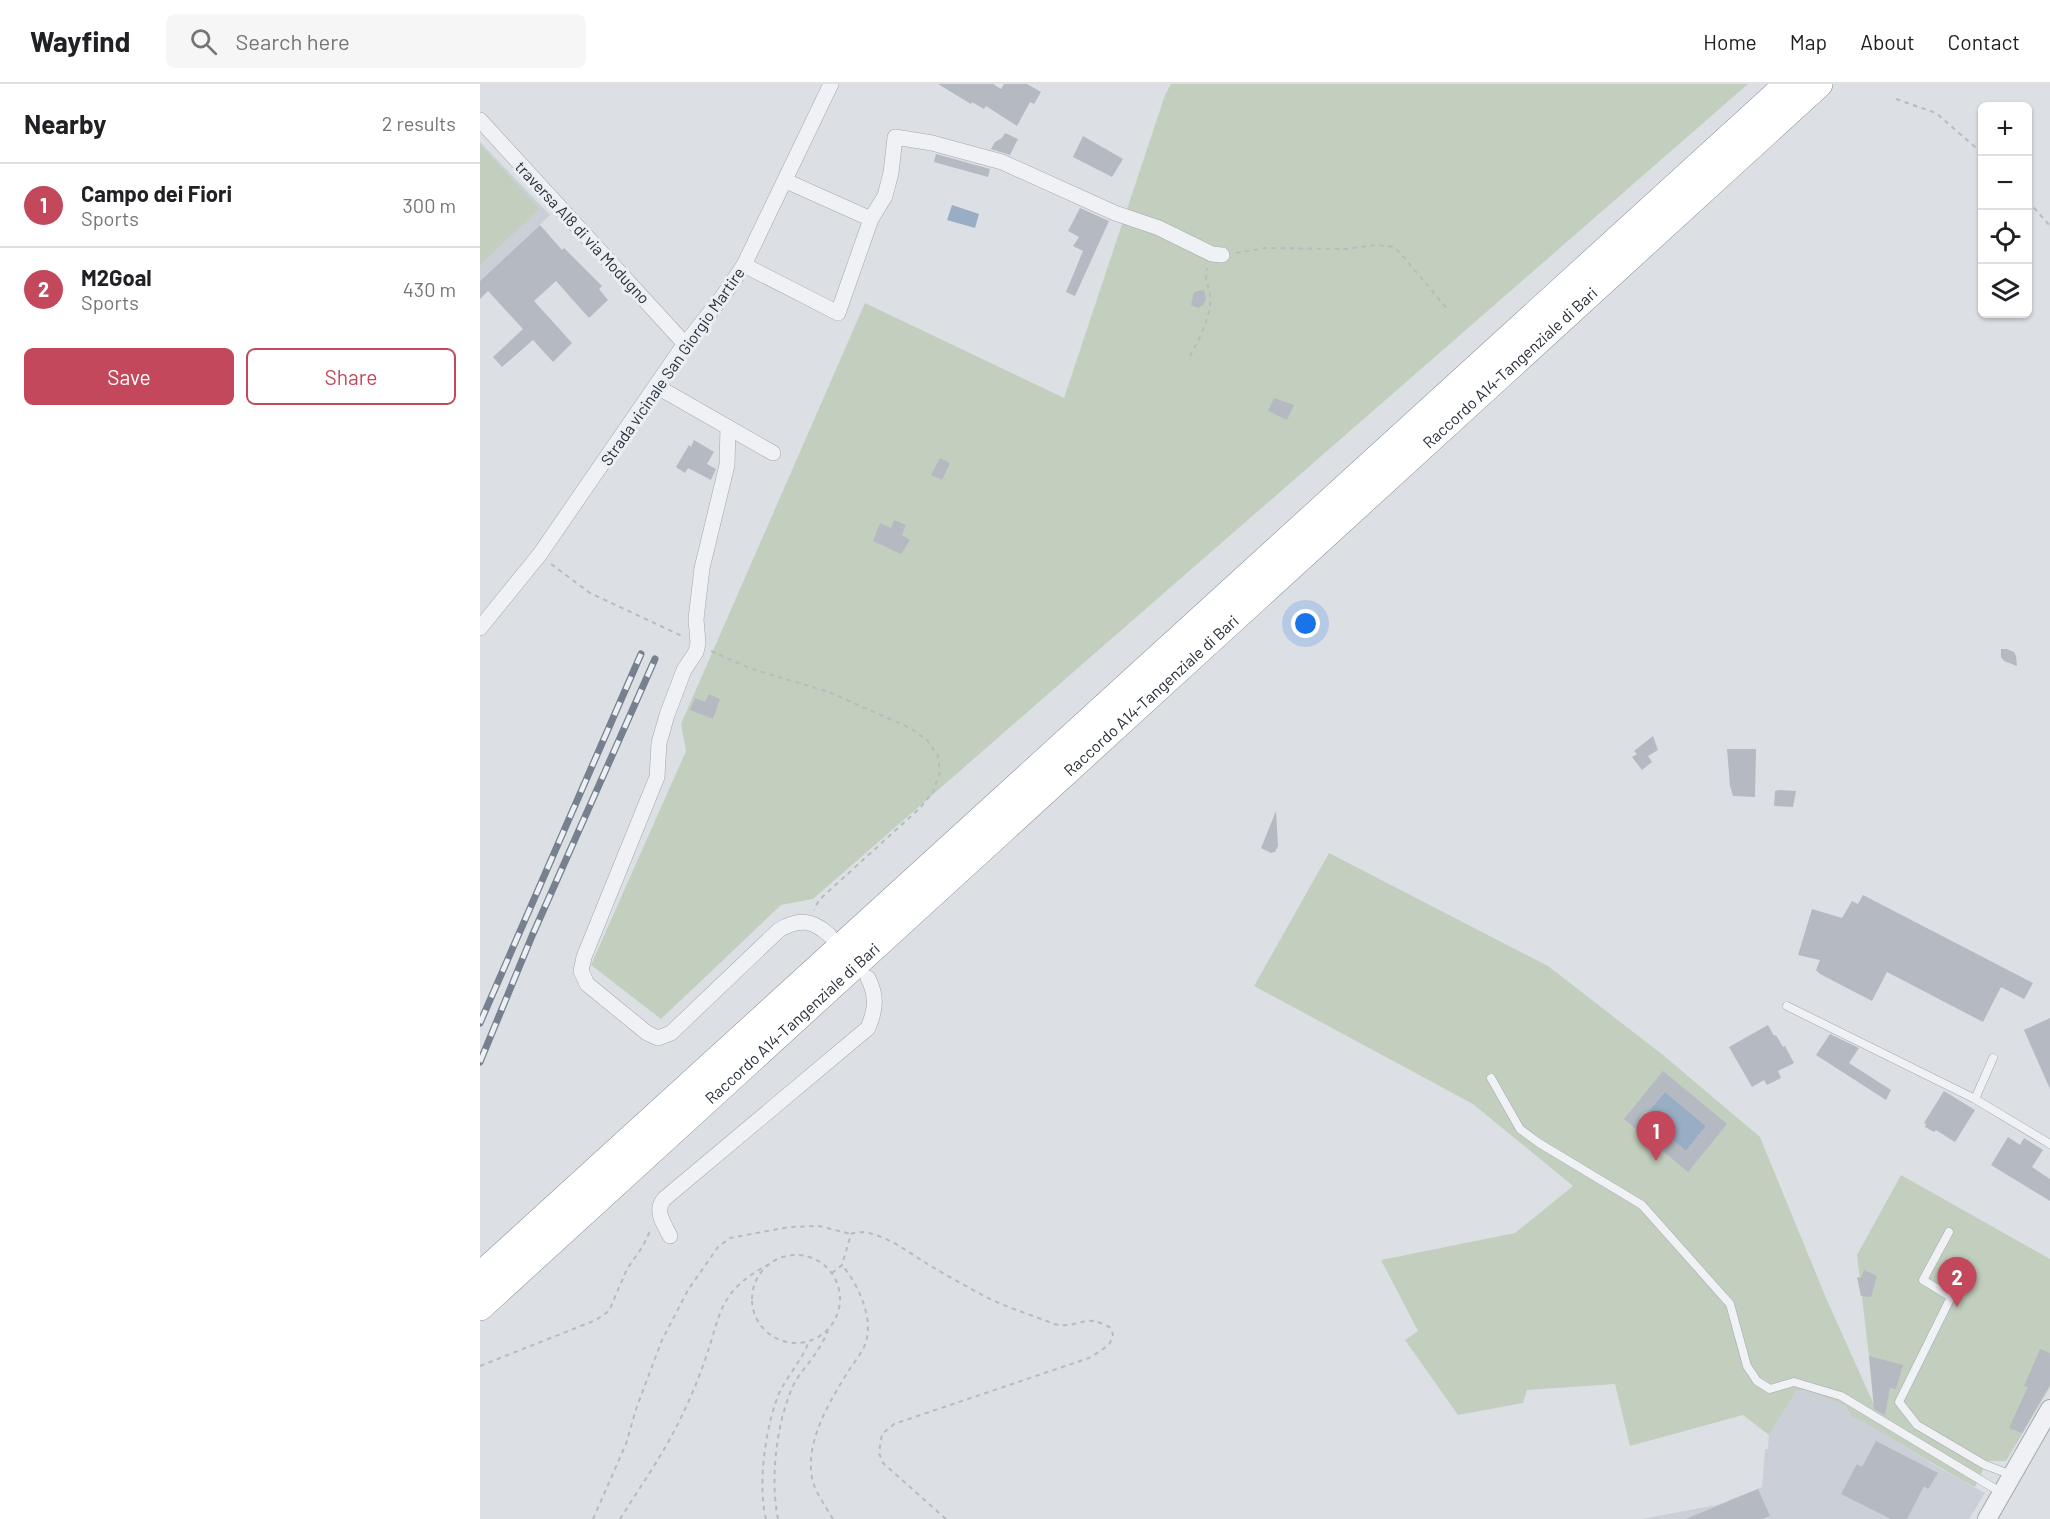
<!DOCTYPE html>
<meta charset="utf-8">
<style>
:root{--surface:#fff;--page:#f6f6f6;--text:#202124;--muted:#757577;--line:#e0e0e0;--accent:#c4485c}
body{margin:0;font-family:Barlow,sans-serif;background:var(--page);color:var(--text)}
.controls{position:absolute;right:18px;top:18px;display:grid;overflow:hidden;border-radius:9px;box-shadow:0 2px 4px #0004}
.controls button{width:54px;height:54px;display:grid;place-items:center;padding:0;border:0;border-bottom:2px solid var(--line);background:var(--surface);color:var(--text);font:30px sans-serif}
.you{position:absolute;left:826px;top:540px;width:21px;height:21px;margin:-15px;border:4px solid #fff;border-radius:50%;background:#1a73e8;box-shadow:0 0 0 9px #1a73e833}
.badge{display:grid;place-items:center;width:39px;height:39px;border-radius:50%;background:var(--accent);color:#fff;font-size:20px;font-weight:700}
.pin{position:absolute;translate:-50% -50px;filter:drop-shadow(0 2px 3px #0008)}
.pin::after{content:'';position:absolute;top:32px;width:21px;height:18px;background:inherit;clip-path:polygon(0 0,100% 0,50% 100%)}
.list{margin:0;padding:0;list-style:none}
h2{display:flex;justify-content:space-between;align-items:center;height:78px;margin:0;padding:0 24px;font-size:26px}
h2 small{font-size:20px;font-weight:400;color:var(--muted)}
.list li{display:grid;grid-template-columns:39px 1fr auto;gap:18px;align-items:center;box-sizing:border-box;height:84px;padding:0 24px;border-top:2px solid var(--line)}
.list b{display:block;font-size:22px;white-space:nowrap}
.list p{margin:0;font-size:20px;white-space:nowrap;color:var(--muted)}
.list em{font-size:20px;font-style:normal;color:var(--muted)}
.actions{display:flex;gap:12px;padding:18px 24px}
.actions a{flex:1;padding:14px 0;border:2px solid var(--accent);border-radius:9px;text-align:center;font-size:21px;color:var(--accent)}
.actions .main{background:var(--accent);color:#fff}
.icon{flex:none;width:33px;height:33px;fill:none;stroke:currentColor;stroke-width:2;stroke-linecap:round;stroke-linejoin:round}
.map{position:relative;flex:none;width:1570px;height:1435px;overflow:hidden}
header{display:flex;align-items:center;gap:36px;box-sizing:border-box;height:84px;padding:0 30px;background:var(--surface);border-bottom:2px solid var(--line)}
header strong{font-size:28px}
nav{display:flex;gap:33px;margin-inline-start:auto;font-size:21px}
.search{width:420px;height:54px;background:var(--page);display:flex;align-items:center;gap:15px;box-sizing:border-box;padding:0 21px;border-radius:9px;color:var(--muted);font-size:22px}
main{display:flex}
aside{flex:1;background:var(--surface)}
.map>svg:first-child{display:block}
.built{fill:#cbcfd7}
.green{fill:#c3cfbe}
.water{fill:#99aec4}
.building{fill:#b4b9c2;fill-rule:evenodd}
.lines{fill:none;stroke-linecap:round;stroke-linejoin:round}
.service-casing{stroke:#a2a7af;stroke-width:9}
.minor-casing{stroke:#a2a7af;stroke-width:16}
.tertiary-casing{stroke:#a2a7af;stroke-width:20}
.motorway-casing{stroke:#858e9b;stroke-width:28}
.path{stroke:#b7bbc0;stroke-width:2;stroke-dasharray:4.5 4.5;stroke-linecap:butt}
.service{stroke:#eff1f4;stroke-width:8}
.minor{stroke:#eff1f4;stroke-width:15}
.tertiary{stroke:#eff1f4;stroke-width:18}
.motorway{stroke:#fff;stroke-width:27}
.rail-casing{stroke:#77808e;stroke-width:7}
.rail{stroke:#eceff3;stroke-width:4.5;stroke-dasharray:14;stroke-linecap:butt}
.labels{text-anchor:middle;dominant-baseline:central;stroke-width:6;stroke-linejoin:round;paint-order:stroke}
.street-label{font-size:16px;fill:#272f3b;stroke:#eceff3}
</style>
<header>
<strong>Wayfind</strong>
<div class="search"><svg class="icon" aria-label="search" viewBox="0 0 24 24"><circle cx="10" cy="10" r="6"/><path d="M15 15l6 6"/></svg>Search here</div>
<nav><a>Home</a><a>Map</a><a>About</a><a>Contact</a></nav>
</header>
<main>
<aside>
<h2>Nearby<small>2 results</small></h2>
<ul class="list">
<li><span class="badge">1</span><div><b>Campo dei Fiori</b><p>Sports</p></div><em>300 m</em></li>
<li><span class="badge">2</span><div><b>M2Goal</b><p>Sports</p></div><em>430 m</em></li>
</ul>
<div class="actions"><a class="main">Save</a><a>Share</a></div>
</aside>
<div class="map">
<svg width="1570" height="1435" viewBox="0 0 1570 1435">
<rect width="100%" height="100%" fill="#dce0e5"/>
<path class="built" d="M0,58L70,131L0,197Z
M1317,1306H1324L1366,1322L1371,1332L1397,1345L1461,1385L1505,1409L1489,1435H1161L1237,1421L1282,1403L1285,1365H1288L1289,1351Z"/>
<path class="green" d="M691,0H1268L333,815L301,821L181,935L111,881L206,667L201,640L385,219L584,314L685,11Z
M0,60L59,125L0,181Z
M849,769L1068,882L1183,971L1280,1053L1346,1214L1395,1323L1377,1171L1421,1091L1570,1175V1303L1526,1377H1507L1495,1403C1452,1381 1414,1353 1371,1332L1366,1322L1324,1306H1317L1289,1351L1263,1331L1150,1362L1135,1300L1047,1306L1043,1319L978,1331L925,1256L938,1247L901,1176L1035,1149L1093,1102L993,1020L774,902Z"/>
<path class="water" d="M472,121L499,130L495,144L467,136Z
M1185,1008L1226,1042L1206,1067L1164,1032Z"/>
<path class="building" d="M458,0H513L521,5L524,0H547L561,8L554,20L550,18L537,42L506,22L504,25L492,18L491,20Z
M525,49L538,55L530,71L511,65L515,58L522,54Z
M603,52L643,75L632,93L593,73Z
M456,70L510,85L508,93L454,78Z
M600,124L629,137L595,212L586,208L603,167L593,162L599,153L588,147Z
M60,141L82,166L84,164L122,202L119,205L128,216L109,234L76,197L54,217L92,259L73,278L53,256L22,283L13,273L43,245L8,207L0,215V197Z
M724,206L726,215L723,221L718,224L711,221L714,208Z
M794,314L814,321L807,336L788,327Z
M214,356L234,368L227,380L236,385L231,396L208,384L205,389L196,383L209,361L211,363Z
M460,374L470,379L462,396L451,391Z
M414,436L426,441L422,451L430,456L421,470L393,457L400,439L411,444Z
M1521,565H1527L1534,568L1536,572L1537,582L1524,577L1521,573Z
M229,610L240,615L233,635L210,626L215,614L225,618Z
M1173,652L1178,666L1168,672L1172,678L1162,686L1152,673L1157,670L1154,667Z
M1247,665H1276L1275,713L1253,712L1250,702Z
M1299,706L1316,707L1313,723L1294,722L1295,707Z
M796,727L798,762L795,768L791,769L781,764Z
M1383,811L1553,899L1544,915L1521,903L1503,938L1407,888L1392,917L1340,890L1336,886L1340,876L1318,871L1332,825L1362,834L1372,817L1378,820Z
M1570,934V1005L1544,946Z
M1288,941L1294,952L1296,951L1303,963L1305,962L1314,979L1298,987L1301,994L1287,1001L1284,996L1272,1003L1249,963Z
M1350,950L1379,964L1369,979L1411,1006L1406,1016L1336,971Z
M1183,987L1247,1040L1208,1088L1144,1035ZM1185,1008L1226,1042L1206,1067L1164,1032Z
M1464,1007L1495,1026L1475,1058L1456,1046L1454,1048L1445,1043L1446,1040L1444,1039Z
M1528,1053L1540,1061L1544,1054L1563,1066L1552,1083L1570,1095V1117L1511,1081Z
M1384,1186L1397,1192L1391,1213L1381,1212L1377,1193L1381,1194Z
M1560,1265L1570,1269V1301L1542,1349L1529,1344L1548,1303L1544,1302Z
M1389,1272L1423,1281L1416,1305L1410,1304L1405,1331L1394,1325Z
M1396,1357L1458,1389L1448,1405L1444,1402L1427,1435H1411L1361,1410L1377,1380L1382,1383Z
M1278,1405L1290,1432L1282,1435H1206Z"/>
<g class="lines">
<g class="service-casing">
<path id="service" d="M1307,922L1495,1015L1570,1060
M1011,994L1040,1045L1059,1059L1162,1121L1250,1220L1267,1282L1277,1297L1290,1305L1314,1298L1361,1312L1522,1409
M1495,1015L1513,974
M1469,1148L1443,1196L1471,1213L1419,1318L1437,1341L1505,1381L1532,1391"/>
</g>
<g class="minor-casing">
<path id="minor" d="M0,36L205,260
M306,97L391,135
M264,181L358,229L391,135L405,112L411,89L415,53L452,59L522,78L635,129L679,144L732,170L742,171
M176,302L293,369
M248,343L247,381L222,484L216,535L218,559L216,568L204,586L187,631L179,659L177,693L104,873L101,887L107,900L167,949L178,954L191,949L299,846C319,834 333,836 349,851
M0,544L60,470L199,268L243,212L264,181L351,0
M190,1152C184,1140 174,1127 184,1115L388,944C396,925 397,912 388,894"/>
</g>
<g class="tertiary-casing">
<path id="tertiary" d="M1507,1435L1570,1325"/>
</g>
<g class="motorway-casing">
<g id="motorway">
<path d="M0,1192L1308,0"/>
<path id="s1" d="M0,1223L1339,0"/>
</g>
</g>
<path class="path" d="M1416,15L1456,29L1502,69
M1548,117L1570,142
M756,169L785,164L866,165L896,161L914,163L921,170L969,227
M710,272C718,257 733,230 730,212C729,200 724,199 727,184
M71,480L110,509L202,552
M231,567L269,584L349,608L430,644L447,656L458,672L460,688L453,708L440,724L339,816L334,826
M272 1215a44 44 0 1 1 88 0a44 44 0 1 1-88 0Z
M352,1189L362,1181L371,1150C393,1141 428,1168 446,1179C465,1191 486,1202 506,1213C528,1224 552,1231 574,1240C601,1246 602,1227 631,1244L633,1251L630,1259L622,1266L609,1274L414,1340L402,1350L399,1369L403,1379L466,1435
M0,1282L116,1236L129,1227L147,1185L163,1162L170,1147
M113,1435L146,1360L156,1325L182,1256L208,1206L238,1163L250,1154L309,1143L339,1142L371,1150
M140,1435C162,1400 187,1365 204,1327C212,1311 219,1293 225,1276C242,1227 238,1208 289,1180
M286,1435C277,1402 286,1336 301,1305C310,1289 323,1274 329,1257
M298,1435C290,1395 296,1340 313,1302C319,1289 330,1279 337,1267C341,1261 345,1254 348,1247
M353,1435C346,1423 337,1411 333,1398C323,1360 350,1317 369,1286C374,1279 380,1271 384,1263C396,1237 378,1200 362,1181"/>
<use href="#service" class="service"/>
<use href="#minor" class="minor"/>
<use href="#tertiary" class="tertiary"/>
<use href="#motorway" class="motorway"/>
<g class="rail-casing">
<path id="rail" d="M0,939L161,570
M0,978L52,852L175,575"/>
</g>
<use href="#rail" class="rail"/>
</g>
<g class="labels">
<g class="street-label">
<text transform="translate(103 148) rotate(47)">traversa AI8 di via Modugno</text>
<text transform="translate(192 282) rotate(-55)">Strada vicinale San Giorgio Martire</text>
<text stroke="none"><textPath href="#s1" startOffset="1394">Raccordo A14-Tangenziale di Bari</textPath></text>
<text stroke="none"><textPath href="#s1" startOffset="908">Raccordo A14-Tangenziale di Bari</textPath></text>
<text stroke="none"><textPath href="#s1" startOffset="422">Raccordo A14-Tangenziale di Bari</textPath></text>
</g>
</g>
</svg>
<div class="controls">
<button>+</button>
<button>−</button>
<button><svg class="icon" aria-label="locate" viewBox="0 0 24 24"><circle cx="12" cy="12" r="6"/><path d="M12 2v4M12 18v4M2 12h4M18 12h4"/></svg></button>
<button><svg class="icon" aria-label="layers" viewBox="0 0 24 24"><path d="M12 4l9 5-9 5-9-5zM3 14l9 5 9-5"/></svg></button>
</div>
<div class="you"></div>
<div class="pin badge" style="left:1176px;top:1077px">1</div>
<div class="pin badge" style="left:1477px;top:1223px">2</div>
</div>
</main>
